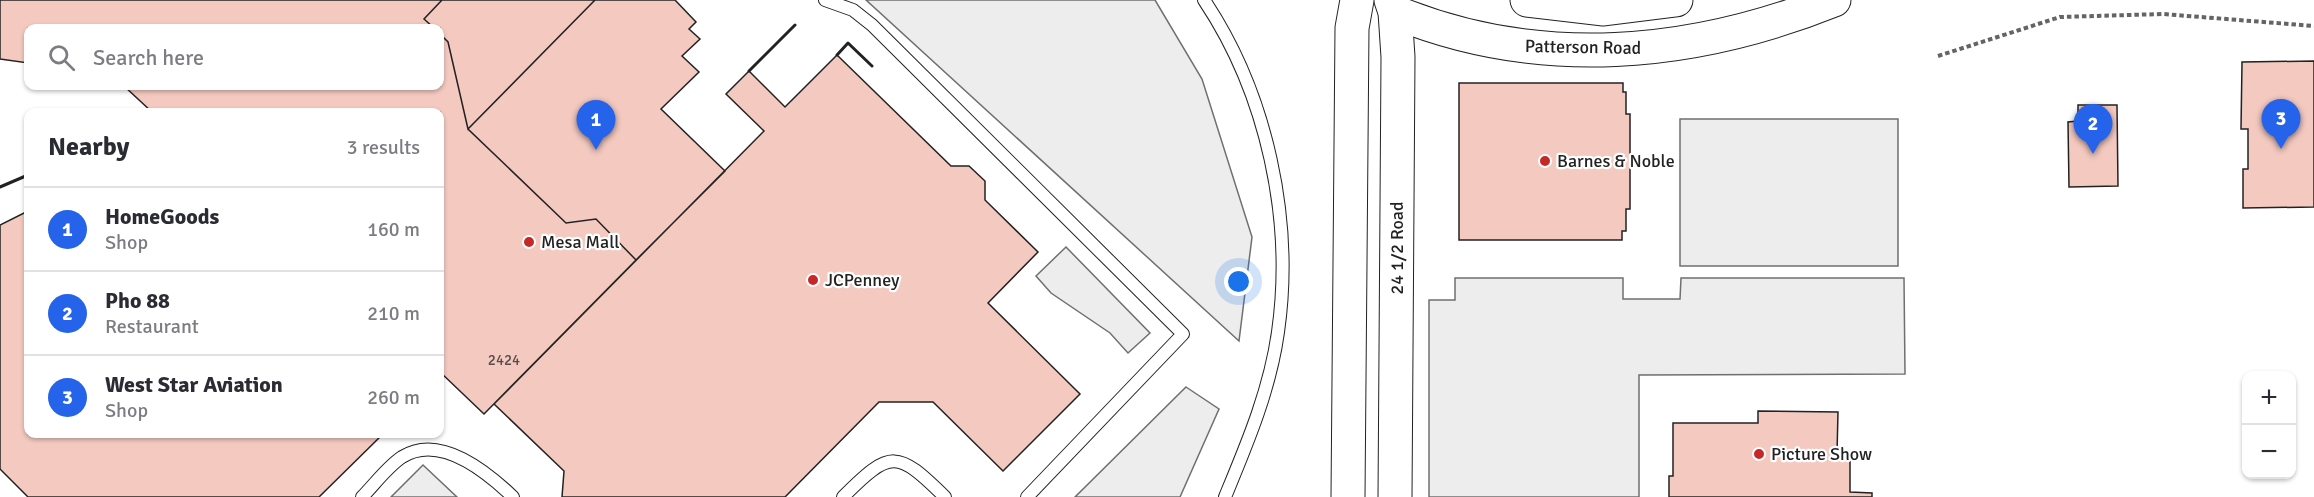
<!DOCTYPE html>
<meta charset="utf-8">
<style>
:root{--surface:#fff;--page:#f2f2f3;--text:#2b2b33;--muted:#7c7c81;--line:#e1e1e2;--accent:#2563eb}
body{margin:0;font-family:Signika,sans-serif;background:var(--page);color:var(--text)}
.controls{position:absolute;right:18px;bottom:18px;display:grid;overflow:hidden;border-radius:12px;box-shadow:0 2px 4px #0004}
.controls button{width:54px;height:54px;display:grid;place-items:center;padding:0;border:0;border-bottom:2px solid var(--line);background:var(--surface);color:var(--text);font:30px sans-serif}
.you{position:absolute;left:1239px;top:282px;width:21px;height:21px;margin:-15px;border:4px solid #fff;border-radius:50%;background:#1a73e8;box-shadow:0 0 0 9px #1a73e833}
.badge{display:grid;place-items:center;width:39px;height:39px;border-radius:50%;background:var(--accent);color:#fff;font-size:20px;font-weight:700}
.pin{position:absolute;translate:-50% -50px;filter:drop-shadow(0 2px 3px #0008)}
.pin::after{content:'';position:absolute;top:32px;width:21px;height:18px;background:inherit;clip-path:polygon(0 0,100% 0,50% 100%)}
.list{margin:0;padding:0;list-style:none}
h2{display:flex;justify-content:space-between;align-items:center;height:78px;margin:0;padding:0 24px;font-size:26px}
h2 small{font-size:20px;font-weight:400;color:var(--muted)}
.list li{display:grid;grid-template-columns:39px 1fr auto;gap:18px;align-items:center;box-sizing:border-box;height:84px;padding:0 24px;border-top:2px solid var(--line)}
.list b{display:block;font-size:22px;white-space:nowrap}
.list p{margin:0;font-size:20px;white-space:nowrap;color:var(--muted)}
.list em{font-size:20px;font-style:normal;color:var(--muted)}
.icon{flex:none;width:33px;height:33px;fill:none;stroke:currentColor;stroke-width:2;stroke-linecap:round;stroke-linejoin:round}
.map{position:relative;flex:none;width:2314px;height:497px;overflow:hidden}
.search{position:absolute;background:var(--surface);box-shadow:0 2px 4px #0004;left:24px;top:24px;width:420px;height:66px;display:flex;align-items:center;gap:15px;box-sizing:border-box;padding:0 21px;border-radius:12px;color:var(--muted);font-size:22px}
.panel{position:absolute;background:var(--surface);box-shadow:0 2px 4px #0004;left:24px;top:108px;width:420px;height:330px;border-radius:12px}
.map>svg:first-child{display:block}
.parking{fill:#ededed;stroke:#6f6f6f;stroke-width:1.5}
.building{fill:#f3c9c0;stroke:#222;stroke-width:1.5}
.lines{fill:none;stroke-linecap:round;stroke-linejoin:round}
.service-casing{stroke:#222;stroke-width:14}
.secondary-casing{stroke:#222;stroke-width:35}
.primary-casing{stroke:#222;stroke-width:35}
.path{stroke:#646464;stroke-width:4;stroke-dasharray:4.5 3;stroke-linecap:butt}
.service{stroke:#fff;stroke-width:12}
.secondary{stroke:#fff;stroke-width:33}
.primary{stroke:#fff;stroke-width:33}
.wall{stroke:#222;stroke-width:3}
.poi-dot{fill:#c62828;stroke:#fff;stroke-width:2}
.labels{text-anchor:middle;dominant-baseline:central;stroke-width:4.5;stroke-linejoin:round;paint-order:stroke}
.number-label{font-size:15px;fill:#564c4a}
.street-label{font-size:18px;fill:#222;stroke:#fff}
.poi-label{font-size:18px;fill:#222;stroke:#fff;text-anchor:start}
</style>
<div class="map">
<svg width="2314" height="497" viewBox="0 0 2314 497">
<rect width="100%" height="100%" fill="#fff"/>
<path class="parking" d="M866,0H1155L1202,79L1252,237L1239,341Z
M1680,119H1898V266H1680Z
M1066,247L1150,333L1128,353L1110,333L1051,293L1036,276Z
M1455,278H1623V299H1680L1681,278H1904L1905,374L1639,375V497H1429V300H1455Z
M1186,387L1219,409L1180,497H1075Z
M423,465L457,497H391Z"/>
<path class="building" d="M0,0H442L424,19L434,28H28V63L0,59Z
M442,0H595L468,129L448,42L440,34V28H434L424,19Z
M595,0H675L696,22L689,29L700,39L682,56L699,72L661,109L725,171L636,260L596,219L566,223L468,129Z
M440,34L448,42L468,129L566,223L596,219L636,260L484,414L440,372V112H152L124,86H440Z
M837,55L951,166H969L985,181V200L1038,252L988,303L1080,394L1003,471L933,402H879L785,497H562L564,471L494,404L764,131L726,94L749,71L785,107Z
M2314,61V207L2243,208V169H2248V129H2241L2242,62Z
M1459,83H1623V92H1626V114H1630V209H1626V231H1622V240H1459Z
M2078,105H2117L2118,186L2069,187L2068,122L2078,121Z
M28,211V434H383L319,497H28L0,469V225Z
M1758,411L1838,412L1837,454H1850V492L1872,493V497H1669V476H1673V423H1758Z"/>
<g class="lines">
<g class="service-casing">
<path id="service" d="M825,0L853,10L872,25L1183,334L1027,497
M1204,0C1267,94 1294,220 1278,332C1270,390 1247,444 1225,497
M362,497C374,485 387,467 402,457C440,433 487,472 513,497
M843,497C891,449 897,450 945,497"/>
</g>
<g class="secondary-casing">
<path id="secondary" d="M1391,0L1395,12L1398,57L1395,497
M1348,497L1352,28L1357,0"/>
</g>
<g class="primary-casing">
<path id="primary" d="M1527,0L1604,9L1676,0
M1395,12C1539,71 1692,57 1834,0"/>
</g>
<path class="path" d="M1938,56L2060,17L2163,14L2314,26"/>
<use href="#service" class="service"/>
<use href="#secondary" class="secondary"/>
<use href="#primary" class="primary"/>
<path class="wall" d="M837,55L848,43L872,66
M749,71L795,25
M0,187L28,175"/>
</g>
<g class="poi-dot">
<circle cx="1545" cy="161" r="6"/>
<circle cx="529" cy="242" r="6"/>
<circle cx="813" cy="280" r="6"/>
<circle cx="1759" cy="454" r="6"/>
</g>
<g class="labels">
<g class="number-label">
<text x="504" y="360">2424</text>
</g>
<g class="street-label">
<text transform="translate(1583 47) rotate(1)">Patterson Road</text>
<text transform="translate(1397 248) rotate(-90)">24 1/2 Road</text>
</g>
<g class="poi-label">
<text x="1557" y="161">Barnes &amp; Noble</text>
<text x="541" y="242">Mesa Mall</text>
<text x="825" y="280">JCPenney</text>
<text x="1771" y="454">Picture Show</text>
</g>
</g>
</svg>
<div class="controls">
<button>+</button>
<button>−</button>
</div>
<div class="you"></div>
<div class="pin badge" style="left:596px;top:150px">1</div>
<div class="pin badge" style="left:2093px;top:154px">2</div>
<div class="pin badge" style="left:2281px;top:149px">3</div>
<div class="search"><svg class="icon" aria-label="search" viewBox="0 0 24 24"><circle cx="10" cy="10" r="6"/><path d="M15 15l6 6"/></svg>Search here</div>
<section class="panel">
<h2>Nearby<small>3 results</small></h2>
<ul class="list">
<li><span class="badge">1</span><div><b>HomeGoods</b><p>Shop</p></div><em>160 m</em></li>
<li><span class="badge">2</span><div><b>Pho 88</b><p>Restaurant</p></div><em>210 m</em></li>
<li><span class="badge">3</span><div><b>West Star Aviation</b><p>Shop</p></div><em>260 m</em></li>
</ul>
</section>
</div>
